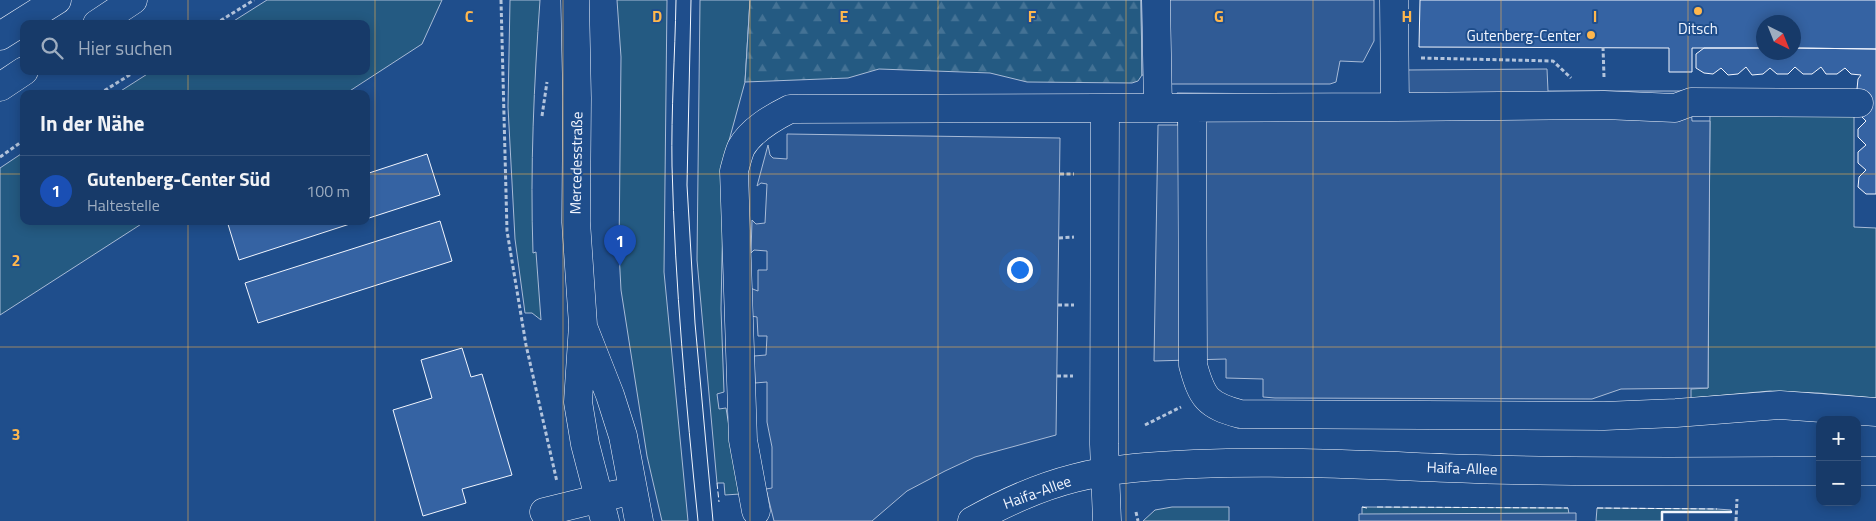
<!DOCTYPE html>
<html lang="de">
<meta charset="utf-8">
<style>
:root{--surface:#173a69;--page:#20416f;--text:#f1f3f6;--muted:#9eadc0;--line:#36547d;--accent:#ffb74d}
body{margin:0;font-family:"Titillium Web",sans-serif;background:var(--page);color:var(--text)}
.controls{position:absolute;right:15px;bottom:15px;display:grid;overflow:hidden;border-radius:10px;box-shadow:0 2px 12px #0003}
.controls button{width:45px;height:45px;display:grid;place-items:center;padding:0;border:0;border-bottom:1px solid var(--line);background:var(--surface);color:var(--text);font:25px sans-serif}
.compass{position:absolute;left:1756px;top:15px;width:45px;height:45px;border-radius:50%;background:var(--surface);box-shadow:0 2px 12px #0003;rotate:137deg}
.you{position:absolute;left:1019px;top:269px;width:18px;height:18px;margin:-12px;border:4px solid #fff;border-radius:50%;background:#1a73e8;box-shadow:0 0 0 8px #1a73e833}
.badge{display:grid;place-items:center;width:32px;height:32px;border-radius:50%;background:var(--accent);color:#fff;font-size:16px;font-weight:700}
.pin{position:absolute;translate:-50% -41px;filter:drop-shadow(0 1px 2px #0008)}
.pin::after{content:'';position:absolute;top:26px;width:18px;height:15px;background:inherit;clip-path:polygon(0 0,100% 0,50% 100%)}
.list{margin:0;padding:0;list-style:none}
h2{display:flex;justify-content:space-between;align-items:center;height:65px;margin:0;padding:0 20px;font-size:21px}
h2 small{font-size:16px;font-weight:400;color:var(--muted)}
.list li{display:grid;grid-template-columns:32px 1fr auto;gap:15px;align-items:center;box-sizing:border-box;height:70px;padding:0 20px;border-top:1px solid var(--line)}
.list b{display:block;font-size:19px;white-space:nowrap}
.list p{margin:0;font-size:16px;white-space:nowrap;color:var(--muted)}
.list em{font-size:16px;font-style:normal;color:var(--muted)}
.icon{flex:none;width:28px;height:28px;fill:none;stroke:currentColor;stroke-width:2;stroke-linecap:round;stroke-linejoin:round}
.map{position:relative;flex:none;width:1876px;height:521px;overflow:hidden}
.search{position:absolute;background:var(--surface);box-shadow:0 2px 12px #0003;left:20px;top:20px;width:350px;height:55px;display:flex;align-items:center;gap:12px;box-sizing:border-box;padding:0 18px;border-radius:10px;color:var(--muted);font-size:19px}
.panel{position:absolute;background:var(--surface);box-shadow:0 2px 12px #0003;left:20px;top:90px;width:350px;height:135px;border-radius:10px}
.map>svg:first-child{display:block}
.grass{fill:#245a82;stroke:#a8bbd7}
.forest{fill:url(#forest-firs);stroke:#a8bbd7}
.parking{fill:#305b95;stroke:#a8bbd7}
.building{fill:#3563a3;stroke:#f2f6ff}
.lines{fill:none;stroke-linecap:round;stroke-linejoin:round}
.minor-casing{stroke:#f2f6ff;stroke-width:29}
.highway-casing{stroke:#f2f6ff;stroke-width:29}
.path{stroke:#b3c4dc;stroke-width:3;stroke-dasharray:4 2.5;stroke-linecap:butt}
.minor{stroke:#1f4e8c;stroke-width:28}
.highway{stroke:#1f4e8c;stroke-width:28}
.tram{stroke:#f2f6ff;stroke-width:1}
.fence{stroke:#f2f6ff;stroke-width:1;stroke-dasharray:6 2.5;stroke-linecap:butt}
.wall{stroke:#f2f6ff;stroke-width:2.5}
.grid{fill:none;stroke:#ffb74d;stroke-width:1;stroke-opacity:0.55}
.poi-dot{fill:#ffb74d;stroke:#1f4e8c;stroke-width:2}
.labels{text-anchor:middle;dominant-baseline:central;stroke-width:4;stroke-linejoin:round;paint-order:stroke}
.poi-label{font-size:15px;fill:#f2f6ff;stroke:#1f4e8c}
.street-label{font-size:15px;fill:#f2f6ff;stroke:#1f4e8c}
.grid-label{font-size:16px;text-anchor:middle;font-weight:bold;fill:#ffb74d;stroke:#1f4e8c;stroke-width:4;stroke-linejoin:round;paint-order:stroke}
</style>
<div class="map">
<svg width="1876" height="521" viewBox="0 0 1876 521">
<defs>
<pattern id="forest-firs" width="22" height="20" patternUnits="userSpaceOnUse" patternTransform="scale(1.25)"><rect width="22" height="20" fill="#245a82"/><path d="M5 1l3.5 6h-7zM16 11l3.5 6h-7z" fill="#447295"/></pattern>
</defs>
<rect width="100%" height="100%" fill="#1f4e8c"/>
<path class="grass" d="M267,0H442L422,44L345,94H116L152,71H366V24H229Z
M510,0H540C534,84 530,168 533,253L536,252L541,320L532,313H525L515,239L508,107Z
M617,0H667L664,272L688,521H662L647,456L621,290L619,252L621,57Z
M700,0H750L745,82L724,159L721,309L724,392L717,394L719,409L726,408L740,494L725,495L724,483H717L697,260Z
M1710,113H1854V227L1876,228V398L1818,393L1770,391L1691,398V389L1708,388Z
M24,152V221H146L0,315V168Z
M1172,507H1229V521H1143L1155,510Z
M1362,507L1568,508L1569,514L1362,515Z
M1597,508L1717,509L1731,510V512H1662V521H1596Z"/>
<path class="forest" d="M750,0H1141L1142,75L1138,81L1132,83L1027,82L990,73L879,69L848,78L745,82Z"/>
<path class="parking" d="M1141,0H1374V41L1363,62L1340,61L1336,82L1330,84H1171L1163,80L1142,75Z
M1547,69L1548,91H1690L1692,121H1710L1708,388L1621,389L1592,399L1275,398L1263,397V379L1226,378V359L1154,361L1158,125H1178L1177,93L1406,95V70Z
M787,134L1060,138L1056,435L975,457L945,471L907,491L872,521H774L766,489L772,488V447L767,422V382L755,383L754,356L766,355L767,336H758L757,317L751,316L750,288L758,291V270H767V251L754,250L751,253L752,220L756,224L765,223L767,184L761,183L757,186L768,145L770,155L773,158L787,159Z
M1576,513V521H1359V514Z"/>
<path class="building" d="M1420,0H1876V49L1794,48V22H1764V48H1692V72H1669V48L1419,47Z
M1704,48H1764V52H1794V48L1876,49V194H1866L1858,187L1859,177L1866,170L1858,163V152L1866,145L1858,137V129L1866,121L1858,113L1865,96L1857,89L1858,79L1861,75L1851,74L1845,68L1837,74H1826L1821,67L1812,74H1803L1795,67L1788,74H1777L1770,68L1763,74L1752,75L1746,67L1738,74L1728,75L1721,68L1713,74L1704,73L1696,68V54Z
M427,154L440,195L366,219V174Z
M227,221H359L239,260Z
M440,221L452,261L258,323L245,283Z
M462,348L471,377L482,374L512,475L462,489L466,503L423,516L393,410L432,398L421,360Z"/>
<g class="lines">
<g class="minor-casing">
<path id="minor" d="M575,0L577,98L576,222L583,325L578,402L585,444L605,521
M1156,0L1158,108
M1394,0L1395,107
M1105,108L1104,444L1107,521
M1192,108L1193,365C1202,398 1207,405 1240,414L1604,416L1676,413L1780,405L1876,412
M584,329L610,395L623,436L639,521
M1857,471H1876
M756,511L743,440L734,171C736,164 738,155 741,148C751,130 772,118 790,109L1395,107L1604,105L1675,108L1691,102L1859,103
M544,512L617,494
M972,521C1004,503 1039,487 1075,478C1114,468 1155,466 1195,464C1288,460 1382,466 1475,469C1590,473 1705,471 1820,471"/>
</g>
<g class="highway-casing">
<path id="highway" d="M97,24L133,0
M0,36L57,0
M0,87L24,71"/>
</g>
<path class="path" d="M501,0L507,231L526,345L557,482
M215,24L254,0
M1603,47L1604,77
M1421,58L1553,61L1571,78
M99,94L136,71
M542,116L547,82
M0,157L24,140
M1060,174H1074
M1059,238L1074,237
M1058,305H1074
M1057,376H1073
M1145,425L1181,407
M1136,512L1138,521
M1736,521L1737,499"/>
<use href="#minor" class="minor"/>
<use href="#highway" class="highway"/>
<path class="tram" d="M676,0C675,55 671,111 672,166C675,285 686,403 698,521
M691,0L687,185L695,323L713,521"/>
<path class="fence" d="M717,483L719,502
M1362,507L1367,508
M1377,507L1568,508
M1597,508L1717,509"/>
<path class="wall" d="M1662,521V512H1731"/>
</g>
<path class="grid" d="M188,0V24M375,0V521M563,0V521M750,0V521M938,0V521M1126,0V521M1313,0V521M1501,0V521M1688,0V521M188,71V94M0,174H24M366,174H1876M188,221V521M0,347H1876"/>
<g class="poi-dot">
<circle cx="1698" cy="11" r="5"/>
<circle cx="1591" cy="35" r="5"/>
</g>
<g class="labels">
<g class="poi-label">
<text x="1698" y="28">Ditsch</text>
<text x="1581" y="35" text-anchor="end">Gutenberg-Center</text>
</g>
<g class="street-label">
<text transform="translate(576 163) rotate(-89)">Mercedesstraße</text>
<text transform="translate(1462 468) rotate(2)">Haifa-Allee</text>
<text transform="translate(1037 492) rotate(-20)">Haifa-Allee</text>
</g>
</g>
<g class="grid-label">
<text x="469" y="22">C</text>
<text x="657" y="22">D</text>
<text x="844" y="22">E</text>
<text x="1032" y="22">F</text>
<text x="1219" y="22">G</text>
<text x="1407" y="22">H</text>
<text x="1595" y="22">I</text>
<text x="16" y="266">2</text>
<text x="16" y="440">3</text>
</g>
</svg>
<div class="controls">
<button>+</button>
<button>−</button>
</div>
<svg class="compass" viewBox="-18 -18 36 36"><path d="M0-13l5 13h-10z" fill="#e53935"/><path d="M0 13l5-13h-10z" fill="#9eadc0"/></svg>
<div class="you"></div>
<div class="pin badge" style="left:620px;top:266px;background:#1a4fb4">1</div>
<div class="search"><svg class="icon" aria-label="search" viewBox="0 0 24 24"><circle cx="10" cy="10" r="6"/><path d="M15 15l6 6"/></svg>Hier suchen</div>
<section class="panel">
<h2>In der Nähe<small></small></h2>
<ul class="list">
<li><span class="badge" style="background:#1a4fb4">1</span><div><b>Gutenberg-Center Süd</b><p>Haltestelle</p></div><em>100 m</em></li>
</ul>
</section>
</div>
